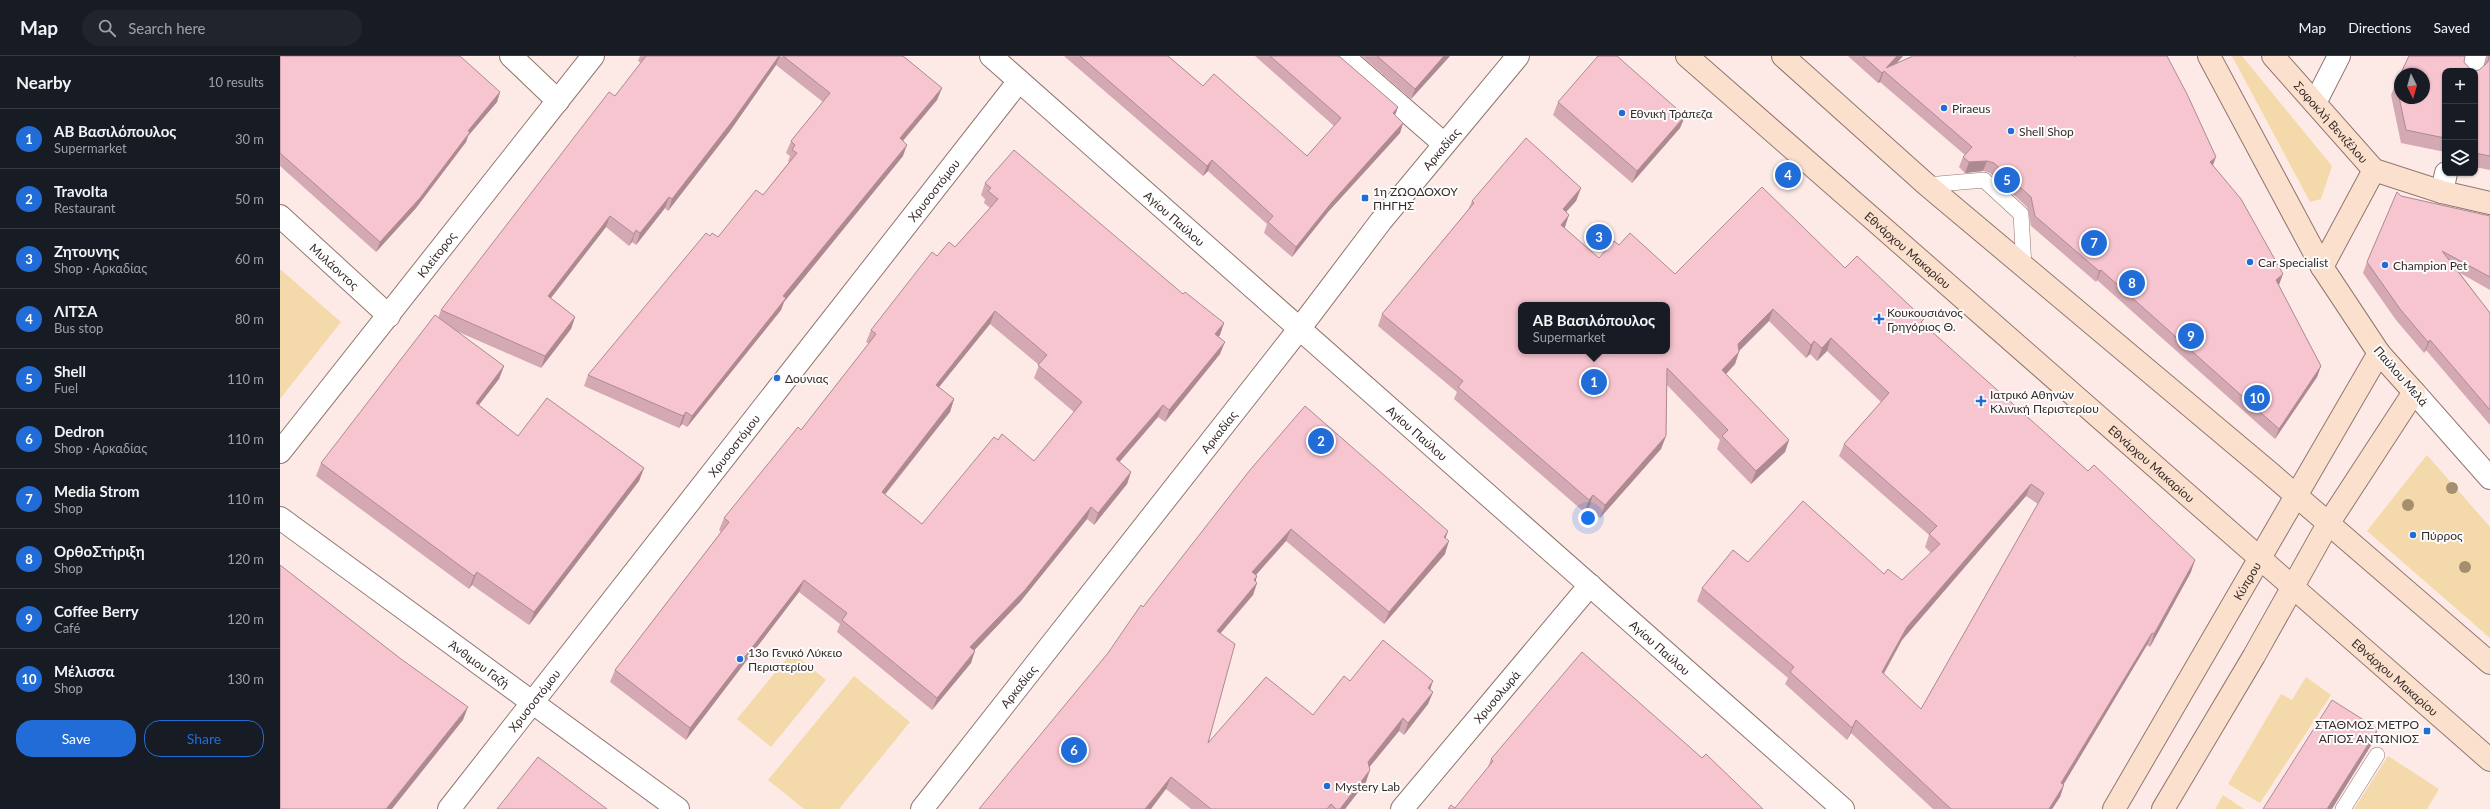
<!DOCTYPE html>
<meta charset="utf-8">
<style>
:root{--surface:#171b24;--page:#20242c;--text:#f1f3f6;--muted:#9ea1a6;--line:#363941;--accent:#216cd7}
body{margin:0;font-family:Lato,sans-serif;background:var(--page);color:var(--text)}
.controls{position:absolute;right:12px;top:12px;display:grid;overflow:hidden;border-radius:8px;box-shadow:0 1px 3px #0004}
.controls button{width:36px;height:36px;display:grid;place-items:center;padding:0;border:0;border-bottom:1px solid var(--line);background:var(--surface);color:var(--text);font:20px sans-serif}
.compass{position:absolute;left:2114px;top:12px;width:36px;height:36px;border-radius:50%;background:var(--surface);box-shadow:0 1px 3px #0004;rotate:175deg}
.you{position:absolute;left:1308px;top:462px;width:14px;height:14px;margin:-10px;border:3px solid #fff;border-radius:50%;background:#1a73e8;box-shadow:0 0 0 6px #1a73e833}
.badge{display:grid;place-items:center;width:26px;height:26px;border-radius:50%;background:var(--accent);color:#fff;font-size:13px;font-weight:700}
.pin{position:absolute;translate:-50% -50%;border:2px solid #fff;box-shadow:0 1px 4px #0006}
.popup{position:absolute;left:1238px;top:246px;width:152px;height:52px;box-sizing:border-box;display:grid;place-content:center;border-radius:8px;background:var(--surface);filter:drop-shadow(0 1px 3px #0005);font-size:13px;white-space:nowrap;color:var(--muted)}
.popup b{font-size:15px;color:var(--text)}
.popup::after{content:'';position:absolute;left:50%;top:100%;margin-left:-8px;border:8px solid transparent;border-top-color:var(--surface)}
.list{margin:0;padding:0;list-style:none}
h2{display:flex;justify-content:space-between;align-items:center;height:52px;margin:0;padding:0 16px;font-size:17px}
h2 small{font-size:13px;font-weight:400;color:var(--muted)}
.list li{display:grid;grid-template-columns:26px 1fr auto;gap:12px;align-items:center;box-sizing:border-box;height:60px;padding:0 16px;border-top:1px solid var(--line)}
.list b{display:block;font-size:15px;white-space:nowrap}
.list p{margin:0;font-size:13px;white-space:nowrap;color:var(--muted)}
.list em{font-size:13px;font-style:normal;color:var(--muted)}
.actions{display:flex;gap:8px;padding:12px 16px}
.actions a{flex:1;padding:9px 0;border:1px solid var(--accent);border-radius:16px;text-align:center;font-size:14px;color:var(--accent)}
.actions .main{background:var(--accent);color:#fff}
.icon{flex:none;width:22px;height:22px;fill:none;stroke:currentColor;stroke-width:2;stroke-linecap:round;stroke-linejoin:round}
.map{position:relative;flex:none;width:2210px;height:753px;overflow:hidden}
header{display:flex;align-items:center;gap:24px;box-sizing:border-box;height:56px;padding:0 20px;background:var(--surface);border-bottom:1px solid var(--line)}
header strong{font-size:19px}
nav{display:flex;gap:22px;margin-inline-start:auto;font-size:14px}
.search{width:280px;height:36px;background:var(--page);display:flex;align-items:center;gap:10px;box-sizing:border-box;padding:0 14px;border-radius:22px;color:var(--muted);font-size:15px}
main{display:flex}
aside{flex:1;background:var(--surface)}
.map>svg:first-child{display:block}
.green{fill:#f4d9aa}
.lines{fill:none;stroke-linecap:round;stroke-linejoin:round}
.lane-casing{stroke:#927671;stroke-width:16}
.street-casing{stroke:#927671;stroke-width:24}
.secondary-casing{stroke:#927671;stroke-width:24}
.lane{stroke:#fff;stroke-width:15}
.street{stroke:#fff;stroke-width:22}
.secondary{stroke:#fbe1cd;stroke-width:22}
.tree{fill:#a68f6f}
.wall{fill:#d4a9b3;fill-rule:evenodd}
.shaded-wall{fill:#ad8a92}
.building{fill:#f7c5d0;stroke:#ad8a92;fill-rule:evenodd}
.poi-dot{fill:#216cd7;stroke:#fcfcfc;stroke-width:1.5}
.labels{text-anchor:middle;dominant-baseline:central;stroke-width:4;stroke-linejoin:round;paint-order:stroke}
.poi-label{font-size:12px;fill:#362a28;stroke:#fcfcfc;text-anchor:start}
.street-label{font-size:12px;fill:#362a28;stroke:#fcfcfc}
</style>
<header>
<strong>Map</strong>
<div class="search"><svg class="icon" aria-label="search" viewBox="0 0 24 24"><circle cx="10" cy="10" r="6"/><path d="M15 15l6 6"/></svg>Search here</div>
<nav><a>Map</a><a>Directions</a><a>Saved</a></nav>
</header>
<main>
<aside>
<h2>Nearby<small>10 results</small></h2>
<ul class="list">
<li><span class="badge">1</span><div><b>ΑΒ Βασιλόπουλος</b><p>Supermarket</p></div><em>30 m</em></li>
<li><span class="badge">2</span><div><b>Travolta</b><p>Restaurant</p></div><em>50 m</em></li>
<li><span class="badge">3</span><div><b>Ζητουνης</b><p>Shop · Αρκαδίας</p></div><em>60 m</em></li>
<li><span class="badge">4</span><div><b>ΛΙΤΣΑ</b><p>Bus stop</p></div><em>80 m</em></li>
<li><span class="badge">5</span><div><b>Shell</b><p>Fuel</p></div><em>110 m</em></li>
<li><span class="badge">6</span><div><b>Dedron</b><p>Shop · Αρκαδίας</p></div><em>110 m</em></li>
<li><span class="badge">7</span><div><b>Media Strom</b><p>Shop</p></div><em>110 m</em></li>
<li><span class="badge">8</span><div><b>ΟρθοΣτήριξη</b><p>Shop</p></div><em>120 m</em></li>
<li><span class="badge">9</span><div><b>Coffee Berry</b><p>Café</p></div><em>120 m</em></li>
<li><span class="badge">10</span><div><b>Μέλισσα</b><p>Shop</p></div><em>130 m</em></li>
</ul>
<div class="actions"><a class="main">Save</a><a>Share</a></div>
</aside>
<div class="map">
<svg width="2210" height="753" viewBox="0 0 2210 753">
<rect width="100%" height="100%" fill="#fdeae6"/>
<path class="green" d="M1952,0H1962L2052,110L2041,143L2030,146Z
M0,213L61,266L0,343Z
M2147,399L2210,471V582L2087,475Z
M512,596L546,624L491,691L457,663Z
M574,620L630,666L559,753H524L488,724Z
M2026,621L2051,639L1980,747L1948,728L2001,638L2012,644Z
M2108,700L2159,733L2147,753H2074Z
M1943,739L1964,753H1935Z"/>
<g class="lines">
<g class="lane-casing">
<path id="lane" d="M1647,129L1704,124L1741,158L1744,211
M2063,753L2097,699"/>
</g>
<g class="street-casing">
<g id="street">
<path d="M231,0L278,45"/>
<path id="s1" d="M711,0L1563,753"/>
<path d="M1063,0L1163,87"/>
<path d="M2191,15L2195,0"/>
<path d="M2035,47L2059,0"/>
<path d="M2162,136L2166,117"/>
<path id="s2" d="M0,160L109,260"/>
<path d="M2134,336L2210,422"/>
<path id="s3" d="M0,396L313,0"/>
<path id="s4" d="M0,462L398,753"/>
<path id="s5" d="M169,753L739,25"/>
<path id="s6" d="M642,753L1020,272L1101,165L1238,0"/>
<path id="s7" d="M1122,753L1310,529"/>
</g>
</g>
<g class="secondary-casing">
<g id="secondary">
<path id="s8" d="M1407,0L2210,704"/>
<path d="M1503,0L1647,129L1990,417L2210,607"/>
<path id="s9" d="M1993,0L2094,114L2162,136L2210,147"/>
<path d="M2042,211L2094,114"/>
<path id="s10" d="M1834,753L2099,297"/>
<path d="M1883,753L1974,600L2048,468L2134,336L2099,297L2042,211L1929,0"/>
</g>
</g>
<use href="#lane" class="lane"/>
<use href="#street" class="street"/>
<use href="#secondary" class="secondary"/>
</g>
<g class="tree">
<circle cx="2172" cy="432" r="6"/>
<circle cx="2128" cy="449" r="6"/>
<circle cx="2185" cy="511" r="6"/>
</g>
<path class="wall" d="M0,0L220,36L217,46L188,80L186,86L136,152L96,196L0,110Z
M360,0H623L662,32L657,44L623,85V100L504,246L501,254L407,371L402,368L399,372L304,330L308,319L430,180L438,181L483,139L509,106L508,105L510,100L506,97L511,85L543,46L496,9L450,75L388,155L385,152L356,189L352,186L349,190L326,171L271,242L295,261L291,273L261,312L174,274L224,310L219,323L199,349L238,380L364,412L359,425L249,569L192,529L189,533L36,420L41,407L158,262L161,254L335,40L361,7L358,5Z
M784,0H888L923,30L1027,100L1054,70L975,0H1059L1118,51L1115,60L1123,67L1120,77L1048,156L1012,201L984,177L987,168L928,115L923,120Z
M1082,0H1170L1131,43Z
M1568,0H1623L1616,8L1933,109L1999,229H1998L2041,310L2037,321L1995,383L1817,224L1816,226L1751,170L1747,151L1710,117L1703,115L1685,117L1679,111L1683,101L1685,99L1600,26L1598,27Z
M2206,0H2210V114L2195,111V15H2165V96L2121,87L2111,39L2116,27L2184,6L2192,15L2199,14L2205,9Z
M1278,46L1405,60L1400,72L1352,127L1273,59Z
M705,127L903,238L944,267L939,281L940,298L885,366L878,361L839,406L851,416L847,428L814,469L807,463L740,546L694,594L691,607L652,654L557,576L560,568L519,536L406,684L330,626L335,614L441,476L439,474L444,462L521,374L589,288L586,286L591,274L657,200L675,191L710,152L704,147L705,143L701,139ZM710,268L759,309L754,322L794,356L754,405L718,384L642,468L605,439L670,356L674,343L659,331Z
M1301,132L1296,145L1286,156L1285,171L1284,172L1319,202L1339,189L1395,218L1565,212L1642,267L1911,516L1870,591L1867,589L1784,728L1780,741L1772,753H1653L1571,677L1567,684L1505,628L1508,622L1417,545L1422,532L1468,506L1604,518L1622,524L1651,497L1645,491L1649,479L1559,400L1564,388L1601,346L1547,295L1537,305L1530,298L1526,302L1489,265L1459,295L1455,308L1446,318L1509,384L1505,396L1471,428L1437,393L1440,384L1387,329L1386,380L1381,393L1320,462L1309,452L1304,456L1174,343L1177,336L1098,270L1102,258L1188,154L1192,145ZM1746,440L1758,448L1641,653L1604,618L1622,584Z
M2121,140L2210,160V234L2180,217L2210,257V369L2146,294L2144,297L2116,264L2083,217L2087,206Z
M970,414L1166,482L1165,498L1104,568L1006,485L976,519V525L977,527L973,539L940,578L928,687L1033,659L1070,625L1150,634L1153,636L1148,648L1124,679L1119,675L1089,711L1086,726L1065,753H911L886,733L828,597Z
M1422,702L1483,753L1208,711L1211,703Z"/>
<path class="shaded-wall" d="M499,0H500L496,9L450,75L388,155L392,143Z
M1164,0H1170L1131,43L1135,33Z
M1617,0H1623L1607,18L1606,12Z
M1604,15L1600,26L1598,27L1602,17Z
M662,32L657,44L615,94L620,82Z
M220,36L217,46L188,80L186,86L136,152L96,196L100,186L188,75Z
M1118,51L1114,61L1113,57Z
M1405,60L1400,72L1352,127L1357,115Z
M1123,67L1120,77L1048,156L1012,201L1016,191L1052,146Z
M627,89L623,100L504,246L501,254L407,371L412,360L503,240Z
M1936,101L1932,112L1930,106Z
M932,104L928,115L923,120L927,110Z
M1707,105L1703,115L1685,117L1689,106Z
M1301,132L1296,145L1278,165L1283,153Z
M389,141L385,152L356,189L360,177Z
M1289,159L1285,171L1276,182L1281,169Z
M330,160L326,171L264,251L268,240Z
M356,174L352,186L349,190L354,178Z
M1821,214L1817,224L1816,226L1819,215Z
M2003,218L1999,229L1992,235L1996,224Z
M1493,253L1489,265L1454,300L1458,288Z
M715,255L710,268L651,341L656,329Z
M295,261L291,273L261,312L265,300Z
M944,267L940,279L931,290L935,278Z
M1551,282L1547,295L1537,305L1542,292Z
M2150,284L2146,294L2144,297L2148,286Z
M1534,285L1530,298L1526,302L1531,289Z
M945,286L940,298L885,366L889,354Z
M1459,296L1455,308L1438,327L1442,314Z
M224,310L219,323L191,359L196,347Z
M2041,310L2037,321L1995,383L1999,373Z
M674,343L670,356L597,448L602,436Z
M883,349L878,361L831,416L836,403Z
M406,356L402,368L399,372L403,360Z
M1386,380L1381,393L1320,462L1325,449Z
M1509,384L1505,396L1471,428L1476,415Z
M364,412L359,425L249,569L254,556Z
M851,416L847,428L814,469L818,457Z
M1751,428L1746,440L1622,584L1597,629L1602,616L1627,571Z
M1313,439L1309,452L1304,456L1309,444Z
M811,451L807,463L740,546L686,603L690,591Z
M1011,473L1006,485L968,528L972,516Z
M1168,475L1164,487V481Z
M1169,485L1165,498L1104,568L1109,556Z
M1915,504L1911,516L1870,591L1874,578Z
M197,516L192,529L189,533L194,520Z
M977,520L974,531L977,527L973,539L932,587L937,575Z
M524,524L519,536L406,684L410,672Z
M1872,577L1867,589L1777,739L1781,727Z
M695,595L691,607L652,654L657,642Z
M1153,625L1149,637L1148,632Z
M1153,636L1148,648L1124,679L1128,667Z
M188,651L183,664L112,753H106Z
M1123,662L1119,675L1083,719L1088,706Z
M1576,664L1571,677L1567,684L1572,672Z
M2098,673L2092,688L2052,753H2047Z
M1090,714L1086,726L1065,753H1060Z
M891,721L886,733L871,753H865Z
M1784,729L1780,741L1772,753H1769Z"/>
<path class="building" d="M0,0H180L220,36L188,75L190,76L140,142L100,186L0,97Z
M366,0H499L454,63L392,143L389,141L360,177L356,174L354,178L330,160L268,240L295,261L265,300L161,254L329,36L335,40Z
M503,0H623L662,32L620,82L627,89L503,240L506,242L412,360L406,356L403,360L308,319L426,177L430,180L432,177L438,181L476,134L483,139L517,97L512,94L515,89L511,85L550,37Z
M800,0H888L923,30L934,18L1027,100L1061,62L990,0H1059L1118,51L1113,57L1123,67L1052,146L1016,191L988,166L993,160L932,104L927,110Z
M1097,0H1164L1135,33Z
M1318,0H1337L1405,60L1357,115L1278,46Z
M1583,0H1617L1606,12L1633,0H1794L1795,1V0H1887L1907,38L1936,101L1930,106L1961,143L2003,218L1996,224L2041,310L1999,373L1821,214L1819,215L1755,160L1751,141L1714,107L1707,105L1689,106L1683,101L1692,91L1604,15L1602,17Z
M2129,0H2185L2184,6L2192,15L2199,14L2208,6L2209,0H2210V100L2195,97V15H2165V82L2126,74L2116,27ZM2120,18H2144V42H2120Z
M1246,82L1301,132L1283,153L1289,159L1281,169L1319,202L1334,185L1339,189L1350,177L1395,218L1482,131L1565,212L1577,200L1644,263L1641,266L1808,415L1814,409L1915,504L1874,578L1872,577L1781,727L1784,729L1769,753H1671L1576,664L1572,672L1510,616L1514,611L1422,532L1453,494L1468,506L1523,445L1604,518L1608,513L1622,524L1660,488L1649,478L1657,470L1564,388L1609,337L1551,282L1542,292L1534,285L1531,289L1493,253L1458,288L1459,296L1442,314L1509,384L1476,415L1442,380L1448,374L1387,312L1386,380L1325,449L1313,439L1309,444L1178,331L1183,325L1102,258L1194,147L1192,145ZM1241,249H1387V295H1241ZM1751,428L1764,437L1641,653L1602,616L1627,571Z
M734,94L903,238L905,236L944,267L935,278L945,286L889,354L883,349L836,403L851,416L818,457L811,451L745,534L690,591L695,595L657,642L562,564L567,557L524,524L410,672L335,614L449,466L444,462L518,371L521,374L557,328L596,278L591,274L652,196L657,200L669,186L675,191L718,143L708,135L711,132L705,127ZM715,255L767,299L758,309L802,346L754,405L722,378L718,384L714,381L642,468L602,436L674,343L656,329Z
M2117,136L2121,140L2210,160V221L2162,195L2210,257V354L2150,284L2148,286L2120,253L2087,206Z
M155,259L224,310L196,347L238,380L267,342L364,412L254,556L197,516L194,520L41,407Z
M1025,350L1168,475L1164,481L1169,485L1109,556L1011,473L972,516L977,520L974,524L977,527L937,575L955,588L928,687L986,621L1033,659L1064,620L1070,625L1103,584L1153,625L1148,632L1153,636L1128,667L1123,662L1088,706L1090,714L1060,753H1056L1051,748L1047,753H931L891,721L865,753H699L828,597L861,549L863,551L970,414Z
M0,509L121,603L188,651L106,753H0Z
M1302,596L1422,702L1426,698L1483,753H1168L1171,749L1175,752L1213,705L1211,703Z
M2052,644L2098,673L2047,753H1983Z
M258,701L327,753H217Z"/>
<g class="poi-dot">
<circle cx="1664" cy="52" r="4"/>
<circle cx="1342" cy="57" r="4"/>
<circle cx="1731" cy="75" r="4"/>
<rect x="1081" y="138" width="8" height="8" rx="2"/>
<circle cx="1970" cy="206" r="4"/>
<circle cx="2105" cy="209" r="4"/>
<path d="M1597 257h4v4h4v4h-4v4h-4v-4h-4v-4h4z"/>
<circle cx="497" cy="322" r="4"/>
<path d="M1699 339h4v4h4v4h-4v4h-4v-4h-4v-4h4z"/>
<circle cx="2133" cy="479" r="4"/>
<circle cx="460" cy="603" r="4"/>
<rect x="2143" y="671" width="8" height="8" rx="2"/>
<circle cx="1047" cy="730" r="4"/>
</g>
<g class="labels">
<g class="poi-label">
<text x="1672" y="52">Piraeus</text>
<text x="1350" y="57">Εθνική Τράπεζα</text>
<text x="1739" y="75">Shell Shop</text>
<text x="1093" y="135">1η ΖΩΟΔΟΧΟΥ<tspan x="1093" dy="14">ΠΗΓΗΣ</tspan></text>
<text x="1978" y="206">Car Specialist</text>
<text x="2113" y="209">Champion Pet</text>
<text x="1607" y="256">Κουκουσιάνος<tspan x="1607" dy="14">Γρηγόριος Θ.</tspan></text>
<text x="505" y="322">Δουνιας</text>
<text x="1710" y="338">Ιατρικό Αθηνών<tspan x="1710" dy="14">Κλινική Περιστερίου</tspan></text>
<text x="2141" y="479">Πύρρος</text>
<text x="468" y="596">13ο Γενικό Λύκειο<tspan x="468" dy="14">Περιστερίου</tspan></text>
<text x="2139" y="668" text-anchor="end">ΣΤΑΘΜΟΣ ΜΕΤΡΟ<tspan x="2139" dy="14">ΑΓΙΟΣ ΑΝΤΏΝΙΟΣ</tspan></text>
<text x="1055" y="730">Mystery Lab</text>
</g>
<g class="street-label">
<text stroke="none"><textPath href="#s9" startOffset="88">Σοφοκλή Βενιζέλου</textPath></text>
<text stroke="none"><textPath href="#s6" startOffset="840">Αρκαδίας</textPath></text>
<text stroke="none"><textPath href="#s5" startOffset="786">Χρυσοστόμου</textPath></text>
<text stroke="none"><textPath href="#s1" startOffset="245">Αγίου Παύλου</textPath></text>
<text stroke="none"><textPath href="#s8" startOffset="294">Εθνάρχου Μακαρίου</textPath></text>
<text stroke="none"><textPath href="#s3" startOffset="252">Κλείτορος</textPath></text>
<text stroke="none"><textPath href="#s2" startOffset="74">Μυλάοντος</textPath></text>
<text transform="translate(2121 320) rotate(49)">Παύλου Μελά</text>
<text stroke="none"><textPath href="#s6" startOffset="480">Αρκαδίας</textPath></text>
<text stroke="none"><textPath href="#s1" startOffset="569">Αγίου Παύλου</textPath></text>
<text stroke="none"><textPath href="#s5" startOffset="462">Χρυσοστόμου</textPath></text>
<text stroke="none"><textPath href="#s8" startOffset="618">Εθνάρχου Μακαρίου</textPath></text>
<text stroke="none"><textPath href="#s10" startOffset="264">Κύπρου</textPath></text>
<text stroke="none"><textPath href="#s1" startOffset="893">Αγίου Παύλου</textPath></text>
<text stroke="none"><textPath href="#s4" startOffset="247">Άνθιμου Γαζή</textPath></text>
<text stroke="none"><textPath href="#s8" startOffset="942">Εθνάρχου Μακαρίου</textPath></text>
<text stroke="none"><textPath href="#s6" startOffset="156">Αρκαδίας</textPath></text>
<text stroke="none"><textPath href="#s7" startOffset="147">Χρυσολωρά</textPath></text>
<text stroke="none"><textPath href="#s5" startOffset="138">Χρυσοστόμου</textPath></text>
</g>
</g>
</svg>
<div class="controls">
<button>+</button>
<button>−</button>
<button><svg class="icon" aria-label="layers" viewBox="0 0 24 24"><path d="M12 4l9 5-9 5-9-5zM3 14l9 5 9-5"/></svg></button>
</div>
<svg class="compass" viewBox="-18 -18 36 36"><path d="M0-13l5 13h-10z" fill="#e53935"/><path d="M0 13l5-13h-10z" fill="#9ea1a6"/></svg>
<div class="you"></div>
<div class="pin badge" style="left:1314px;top:326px">1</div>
<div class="popup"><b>ΑΒ Βασιλόπουλος</b>Supermarket</div>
<div class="pin badge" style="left:1041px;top:385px">2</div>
<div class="pin badge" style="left:1319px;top:181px">3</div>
<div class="pin badge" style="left:1508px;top:119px">4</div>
<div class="pin badge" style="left:1727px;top:124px">5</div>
<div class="pin badge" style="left:794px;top:694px">6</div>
<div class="pin badge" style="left:1814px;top:187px">7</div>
<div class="pin badge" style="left:1852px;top:227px">8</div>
<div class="pin badge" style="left:1911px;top:280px">9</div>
<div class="pin badge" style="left:1977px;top:342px">10</div>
</div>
</main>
